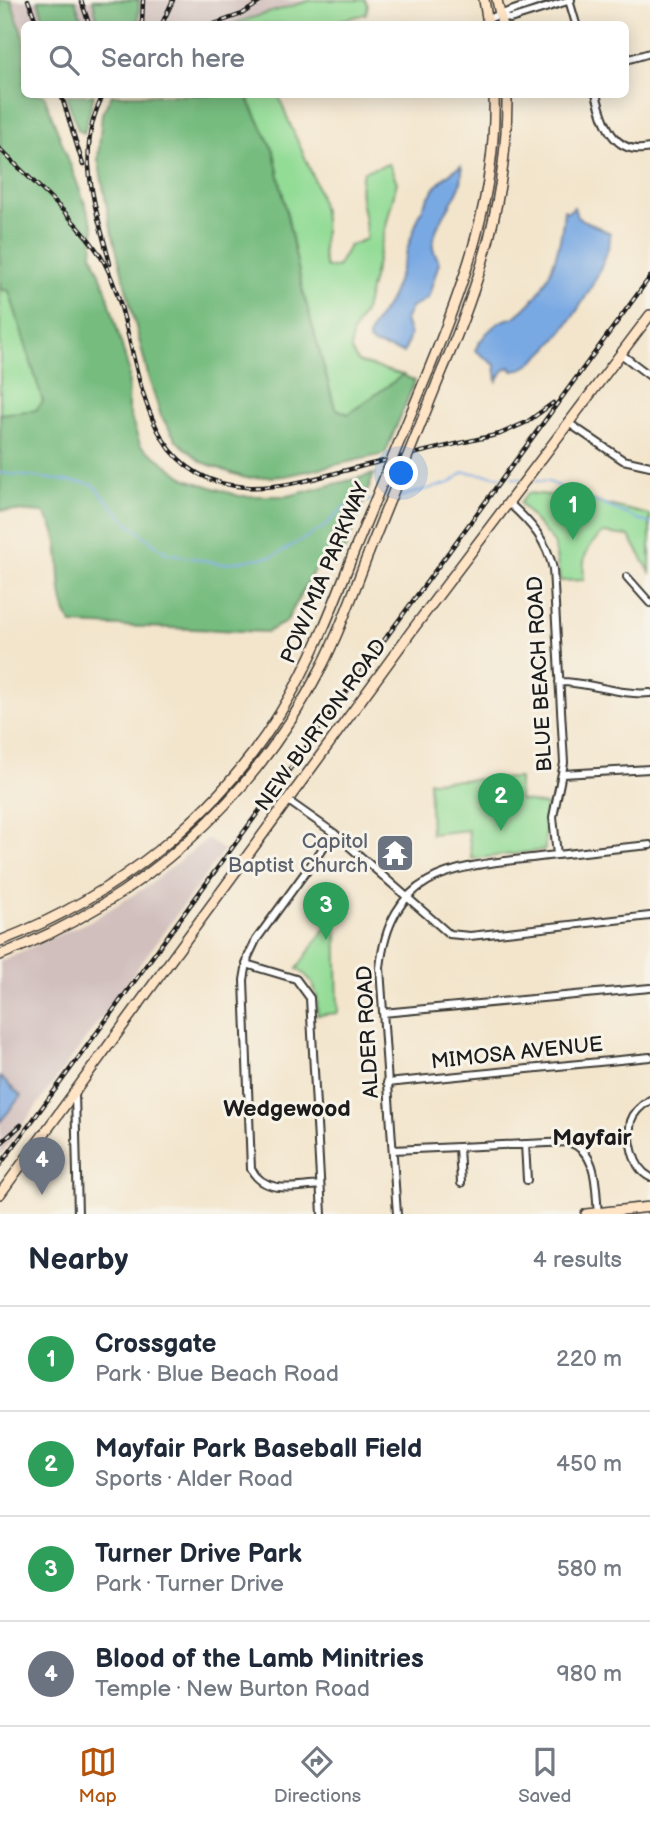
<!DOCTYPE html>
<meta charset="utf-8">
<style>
:root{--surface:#fff;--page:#f6f6f7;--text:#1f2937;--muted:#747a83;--line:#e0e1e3;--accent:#b45309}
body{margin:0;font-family:"Balsamiq Sans",sans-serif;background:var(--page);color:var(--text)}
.you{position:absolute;left:402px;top:474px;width:24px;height:24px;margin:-18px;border:5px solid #fff;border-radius:50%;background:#1a73e8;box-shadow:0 0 0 10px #1a73e833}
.badge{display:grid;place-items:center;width:46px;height:46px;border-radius:50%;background:var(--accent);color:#fff;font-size:23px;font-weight:700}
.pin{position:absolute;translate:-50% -58px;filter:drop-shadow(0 2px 4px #0008)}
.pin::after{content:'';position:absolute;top:37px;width:24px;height:21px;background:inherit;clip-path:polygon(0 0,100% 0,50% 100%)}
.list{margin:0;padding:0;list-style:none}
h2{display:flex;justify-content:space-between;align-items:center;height:91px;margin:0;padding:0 28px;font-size:30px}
h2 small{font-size:23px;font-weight:400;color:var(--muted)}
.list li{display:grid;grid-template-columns:46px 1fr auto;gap:21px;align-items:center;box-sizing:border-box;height:105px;padding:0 28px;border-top:2px solid var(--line)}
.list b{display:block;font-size:26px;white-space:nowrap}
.list p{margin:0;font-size:23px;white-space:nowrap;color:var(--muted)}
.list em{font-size:23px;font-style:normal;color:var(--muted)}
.icon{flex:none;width:38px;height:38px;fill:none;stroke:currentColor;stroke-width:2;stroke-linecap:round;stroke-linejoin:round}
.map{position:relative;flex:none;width:650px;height:1214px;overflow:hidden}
.search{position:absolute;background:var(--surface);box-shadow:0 4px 18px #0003;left:21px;right:21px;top:21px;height:77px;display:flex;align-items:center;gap:18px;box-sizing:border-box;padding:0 24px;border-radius:10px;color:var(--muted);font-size:26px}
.sheet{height:511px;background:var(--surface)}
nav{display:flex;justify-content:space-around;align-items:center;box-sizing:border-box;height:98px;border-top:2px solid var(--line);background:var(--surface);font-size:19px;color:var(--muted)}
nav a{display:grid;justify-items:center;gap:4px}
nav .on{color:var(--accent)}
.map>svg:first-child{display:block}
.industrial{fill:#d1bfbd}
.green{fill:#93dc96;stroke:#587c59;stroke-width:2}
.forest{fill:#76bc7f;stroke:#496c4e;stroke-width:2}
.water{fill:#79a9e3;stroke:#4a6280;stroke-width:2}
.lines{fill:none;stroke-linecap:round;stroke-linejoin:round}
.stream{stroke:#79a9e3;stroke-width:2}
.street-casing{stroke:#3c3a36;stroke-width:10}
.secondary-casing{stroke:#3c3a36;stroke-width:12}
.street{stroke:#fff;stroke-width:6}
.secondary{stroke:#ffe4c6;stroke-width:9}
.rail-casing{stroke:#1c1c1c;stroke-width:4.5}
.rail{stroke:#f7f3e8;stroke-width:2;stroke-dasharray:5;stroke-linecap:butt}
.secondary-bridge-casing{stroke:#3c3a36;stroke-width:12;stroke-linecap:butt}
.secondary-bridge{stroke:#ffe4c6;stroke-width:9}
.labels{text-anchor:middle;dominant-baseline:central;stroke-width:6;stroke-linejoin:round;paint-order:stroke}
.street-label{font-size:21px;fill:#1c1c1c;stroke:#f7f3e8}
.worship-label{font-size:21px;fill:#5b616d;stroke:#f7f3e8;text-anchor:end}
.neighbourhood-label{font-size:23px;font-weight:bold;fill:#1c1c1c;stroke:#f7f3e8}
</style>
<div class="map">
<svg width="650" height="1214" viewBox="0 0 650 1214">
<rect width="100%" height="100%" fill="#f7f3e8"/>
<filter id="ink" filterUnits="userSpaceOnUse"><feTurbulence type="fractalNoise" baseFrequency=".0143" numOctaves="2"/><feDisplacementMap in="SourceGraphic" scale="14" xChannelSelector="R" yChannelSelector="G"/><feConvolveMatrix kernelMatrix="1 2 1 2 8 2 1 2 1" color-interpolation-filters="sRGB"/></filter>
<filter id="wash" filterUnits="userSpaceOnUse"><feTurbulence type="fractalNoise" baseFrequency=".00686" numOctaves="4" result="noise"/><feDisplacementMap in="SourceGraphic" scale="28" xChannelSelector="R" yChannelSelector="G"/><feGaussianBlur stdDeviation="1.57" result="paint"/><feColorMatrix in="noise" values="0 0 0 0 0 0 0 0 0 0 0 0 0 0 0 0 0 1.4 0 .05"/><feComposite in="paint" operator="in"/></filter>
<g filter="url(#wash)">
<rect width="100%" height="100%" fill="#f3e5cc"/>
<path class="industrial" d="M11,0H312L231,24H24V40Z
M207,839L224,850L0,1156V961L94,919L149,885Z"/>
<path class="green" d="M312,0H365L368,5L366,14L326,24H231Z
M246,95H279C292,138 319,174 324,219C326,236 319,253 327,268L337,267L349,246L366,239C368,215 354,195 364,171L389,164L397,182L365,310L352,334L351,350L358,362L403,375L348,415L335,408L303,292L274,152Z
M0,254L64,445H0Z
M528,493L580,498L650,515V572L629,536L603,533C585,548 582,558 584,580L560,581L554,543L520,503Z
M519,778V800L546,805L545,850L472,859L468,830L431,834L429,781Z
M336,912L338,1013L317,1015C319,995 315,979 297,969Z"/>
<path class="forest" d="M0,0H11L24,40V94L44,95L94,228L92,254L105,286L129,371L128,408L140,445L186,479L239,496H288L374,474L346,548L314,570L286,622L267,632L72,624C50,592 70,546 44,513L0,510V414L36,410L43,402L9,291L0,289Z
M38,0H75L83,24H45Z
M93,0H139L138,24H98Z
M66,95H94L84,133L78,130Z
M112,95H246L274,152L303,292L335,408L348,414L403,375L415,381L385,454L285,476L245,478L202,462L177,441L161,416L149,379L110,224L98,159L102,113Z"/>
<path class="water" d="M461,166C469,193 431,219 433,248C434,254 438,257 439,263L428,298L411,308L405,320L410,335L404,353L373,344L369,341C368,328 382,315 388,303C411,258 411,193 461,166Z
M574,207L577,217L610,233C613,265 545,372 512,371L510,367L503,371L497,381L495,365L475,350C481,339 490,328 500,322C505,319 511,319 516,316C550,291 561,250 564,210L568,212Z
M0,1077L21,1096L0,1122Z"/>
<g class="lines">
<path class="stream" d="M0,473L92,484L129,524L166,553L222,564L274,556L324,527L344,507L372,500
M512,478L521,479
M535,481L549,482L650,524
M395,498L450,483L464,472L504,477"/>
</g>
</g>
<g filter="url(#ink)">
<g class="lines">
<g class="street-casing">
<path id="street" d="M569,0L576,24
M500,16L510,19L571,0
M487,19L543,0
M626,60L650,53
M596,94C604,123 613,156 650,148
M621,354L650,376
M570,424L623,460L650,466
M510,504C531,523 547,541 553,569L564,763L553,817L557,855
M627,577L650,603
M559,682C591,682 620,696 650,693
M563,774L650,769
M287,800L334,833L449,934L470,936L650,916
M246,964L296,979L310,998L322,1214
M383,1013L650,988
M387,1083L650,1057
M75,1093L78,1214
M650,1100C642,1105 634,1111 631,1121C627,1138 633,1169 650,1177
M525,1144L527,1180
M459,1147L461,1183
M393,1150L569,1142C599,1153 595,1187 598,1214
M320,1185C296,1187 265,1195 251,1169L244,980L248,957L256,940L334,833
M397,1214L380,968C390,871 452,867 532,858C571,853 611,849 650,845"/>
</g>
<g class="secondary-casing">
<path id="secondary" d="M484,0L488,24
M497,0L502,24
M442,371C481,282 508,193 507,94
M428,372C465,282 497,194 494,94
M0,941C114,897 216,818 280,713C311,663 332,609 353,554
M0,955C141,901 253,801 322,666C341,629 354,590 369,552
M0,1194L413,629L650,315
M586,1214L650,1207"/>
</g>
<use href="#street" class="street"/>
<use href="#secondary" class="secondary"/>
<g class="rail-casing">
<path id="rail" d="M28,0L37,24
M81,0L89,24
M142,24L143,0
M162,24L173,0
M214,24L242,14L263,0
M61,94L83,165
M104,94C73,149 96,207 110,264
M0,149C30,180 84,225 104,262C145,339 126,479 246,487C283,489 320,477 355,468C403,456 452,445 500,434L527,422L553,403
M0,1144L21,1125
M0,1165L650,277"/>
</g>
<use href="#rail" class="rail"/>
<g class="secondary-bridge-casing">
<path id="secondary-bridge" d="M369,552L442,371
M353,554L428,372"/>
</g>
<use href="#secondary-bridge" class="secondary-bridge"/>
</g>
</g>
<defs>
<g id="temple-square" transform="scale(2.0125)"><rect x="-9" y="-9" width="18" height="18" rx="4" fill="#6b7280" stroke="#f7f3e8"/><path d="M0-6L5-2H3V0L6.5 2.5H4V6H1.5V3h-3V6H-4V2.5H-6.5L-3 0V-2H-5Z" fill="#fff"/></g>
</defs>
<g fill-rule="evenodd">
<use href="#temple-square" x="395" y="853"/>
</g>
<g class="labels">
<g class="street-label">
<text transform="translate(325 573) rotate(-67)">POW/MIA PARKWAY</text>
<text transform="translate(540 674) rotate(-93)">BLUE BEACH ROAD</text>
<text transform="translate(321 725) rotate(-54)">NEW BURTON ROAD</text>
<text transform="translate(368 1032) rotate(-93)">ALDER ROAD</text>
<text transform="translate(517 1053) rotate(-6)">MIMOSA AVENUE</text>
</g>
<g class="worship-label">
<text x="368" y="841">Capitol<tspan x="368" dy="24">Baptist Church</tspan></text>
</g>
<g class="neighbourhood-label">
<text x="287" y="1109">Wedgewood</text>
<text x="592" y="1138">Mayfair</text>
</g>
</g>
</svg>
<div class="you"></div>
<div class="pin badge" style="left:573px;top:540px;background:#2e9e5b">1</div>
<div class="pin badge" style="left:501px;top:831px;background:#2e9e5b">2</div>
<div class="pin badge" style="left:326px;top:940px;background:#2e9e5b">3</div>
<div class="pin badge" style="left:42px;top:1195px;background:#6b7280">4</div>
<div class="search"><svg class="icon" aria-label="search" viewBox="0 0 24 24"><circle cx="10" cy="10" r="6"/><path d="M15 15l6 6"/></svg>Search here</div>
</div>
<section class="sheet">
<h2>Nearby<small>4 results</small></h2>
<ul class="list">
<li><span class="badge" style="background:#2e9e5b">1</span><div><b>Crossgate</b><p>Park · Blue Beach Road</p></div><em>220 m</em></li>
<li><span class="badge" style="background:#2e9e5b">2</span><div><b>Mayfair Park Baseball Field</b><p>Sports · Alder Road</p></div><em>450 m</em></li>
<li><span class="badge" style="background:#2e9e5b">3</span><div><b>Turner Drive Park</b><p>Park · Turner Drive</p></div><em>580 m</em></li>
<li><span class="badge" style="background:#6b7280">4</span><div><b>Blood of the Lamb Minitries</b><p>Temple · New Burton Road</p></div><em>980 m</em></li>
</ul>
</section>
<nav>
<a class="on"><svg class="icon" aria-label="map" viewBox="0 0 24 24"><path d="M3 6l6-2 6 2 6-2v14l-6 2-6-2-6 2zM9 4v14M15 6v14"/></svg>Map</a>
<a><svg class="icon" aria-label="directions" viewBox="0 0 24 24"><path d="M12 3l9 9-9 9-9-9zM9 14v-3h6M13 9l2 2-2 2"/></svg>Directions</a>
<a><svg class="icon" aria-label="saved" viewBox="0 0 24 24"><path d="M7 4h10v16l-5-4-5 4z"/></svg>Saved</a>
</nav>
